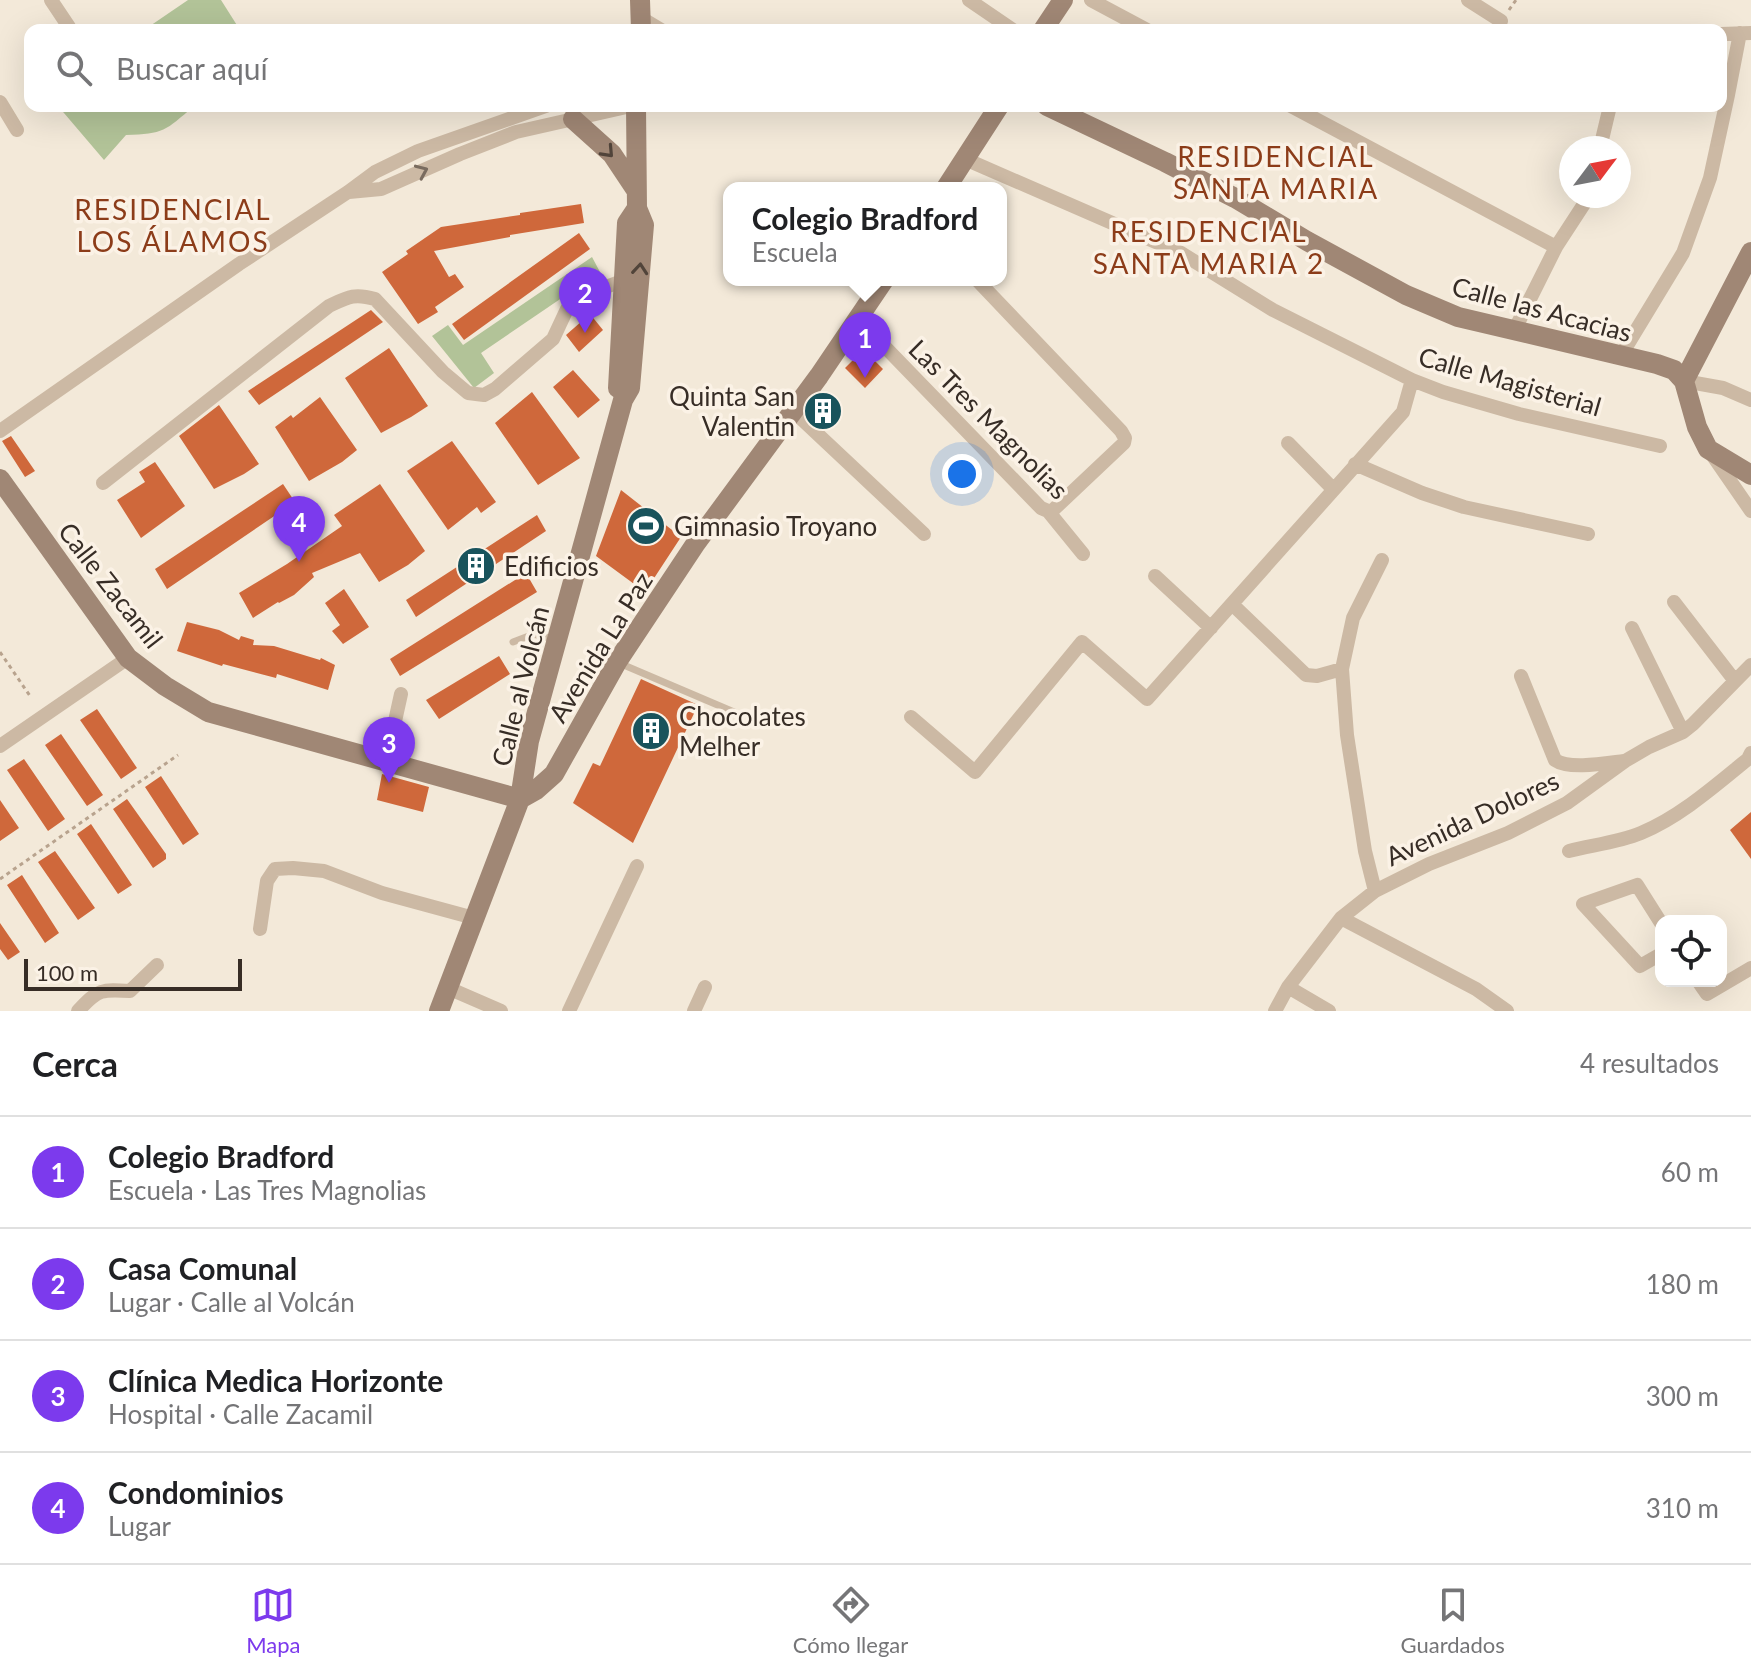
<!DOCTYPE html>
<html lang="es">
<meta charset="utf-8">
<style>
:root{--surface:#fff;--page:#f2f2f2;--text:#202124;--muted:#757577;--line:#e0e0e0;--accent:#7c3aed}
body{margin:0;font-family:Lato,sans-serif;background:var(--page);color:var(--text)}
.controls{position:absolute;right:24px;bottom:24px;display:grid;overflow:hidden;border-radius:16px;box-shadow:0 8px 32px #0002}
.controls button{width:72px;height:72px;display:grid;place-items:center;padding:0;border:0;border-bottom:2px solid var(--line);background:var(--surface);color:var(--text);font:40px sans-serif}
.compass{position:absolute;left:1559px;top:136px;width:72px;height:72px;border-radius:50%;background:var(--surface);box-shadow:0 8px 32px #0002;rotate:58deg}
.scale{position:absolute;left:24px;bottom:20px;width:218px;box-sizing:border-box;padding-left:8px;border:4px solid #372d26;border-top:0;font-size:22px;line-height:28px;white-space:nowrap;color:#372d26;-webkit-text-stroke:6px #fbf2e6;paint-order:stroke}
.you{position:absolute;left:962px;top:474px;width:28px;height:28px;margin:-20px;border:6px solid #fff;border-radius:50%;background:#1a73e8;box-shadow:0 0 0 12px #1a73e833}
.badge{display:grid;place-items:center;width:52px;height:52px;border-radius:50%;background:var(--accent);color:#fff;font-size:26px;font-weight:700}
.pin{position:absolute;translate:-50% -66px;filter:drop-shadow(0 2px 4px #0008)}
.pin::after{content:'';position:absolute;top:42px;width:28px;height:24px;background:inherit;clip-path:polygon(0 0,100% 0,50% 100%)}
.popup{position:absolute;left:723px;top:182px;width:284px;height:104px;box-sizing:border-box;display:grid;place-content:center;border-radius:16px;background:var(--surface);filter:drop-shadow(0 2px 6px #0005);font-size:26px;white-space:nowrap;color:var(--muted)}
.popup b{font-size:30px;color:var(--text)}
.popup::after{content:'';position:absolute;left:50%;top:100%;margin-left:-16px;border:16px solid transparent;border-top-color:var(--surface)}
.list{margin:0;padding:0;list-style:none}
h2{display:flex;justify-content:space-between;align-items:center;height:104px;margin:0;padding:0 32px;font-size:34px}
h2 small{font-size:26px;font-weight:400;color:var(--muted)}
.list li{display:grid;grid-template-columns:52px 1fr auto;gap:24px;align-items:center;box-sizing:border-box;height:112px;padding:0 32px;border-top:2px solid var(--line)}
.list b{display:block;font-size:30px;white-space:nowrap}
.list p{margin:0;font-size:26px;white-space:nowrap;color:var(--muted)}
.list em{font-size:26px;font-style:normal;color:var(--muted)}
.icon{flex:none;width:44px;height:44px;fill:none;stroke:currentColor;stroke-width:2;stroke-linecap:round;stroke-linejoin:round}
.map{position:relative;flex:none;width:1751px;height:1011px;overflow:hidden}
.search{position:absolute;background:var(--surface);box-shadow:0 8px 32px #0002;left:24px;right:24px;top:24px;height:88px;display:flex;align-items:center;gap:20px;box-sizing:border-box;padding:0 28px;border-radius:16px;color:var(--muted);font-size:30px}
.sheet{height:552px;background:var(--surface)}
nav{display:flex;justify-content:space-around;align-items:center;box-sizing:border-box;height:112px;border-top:2px solid var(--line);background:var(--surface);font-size:22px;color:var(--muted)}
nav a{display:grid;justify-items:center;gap:4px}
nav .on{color:var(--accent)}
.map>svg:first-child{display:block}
.green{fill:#b2c398}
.building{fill:#cf683b}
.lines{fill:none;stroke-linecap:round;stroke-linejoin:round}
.path{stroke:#b8a38e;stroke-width:3;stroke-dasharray:4 4;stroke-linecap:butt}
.lane{stroke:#ccb9a4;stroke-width:7}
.street{stroke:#ccb9a4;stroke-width:14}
.secondary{stroke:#a08775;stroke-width:20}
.oneway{stroke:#51443a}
.oneway2{stroke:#7a6c5f}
.labels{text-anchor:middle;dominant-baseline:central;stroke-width:7;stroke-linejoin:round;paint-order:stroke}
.street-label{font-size:26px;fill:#372d26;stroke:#fbf2e6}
.poi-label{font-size:26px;fill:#372d26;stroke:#fbf2e6;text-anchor:start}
.neighbourhood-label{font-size:28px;letter-spacing:2px;fill:#8c3c19;stroke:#fbf2e6}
</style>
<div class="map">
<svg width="1751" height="1011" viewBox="0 0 1751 1011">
<rect width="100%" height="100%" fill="#f3e9d9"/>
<path class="green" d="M188,0H221L240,30H144Z
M58,106H194C165,131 164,134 126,135L104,160Z
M592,257L600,272L481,353L494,373L474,388L432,336L448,325L463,345Z"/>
<path class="building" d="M581,204L584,223L510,235V237L434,251L449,277L455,274L464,287L435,307L438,312L418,324L382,272L408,254L406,251L441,227L520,215V213Z
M579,233L590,249L464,340L452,324Z
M371,310L383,322L259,405L248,391Z
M590,314L603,330L579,352L566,335Z
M389,348L428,406L411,417L381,433L345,378Z
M859,354L866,360L870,356L883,369L865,388L845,368Z
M573,370L600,400L578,418L553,387Z
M532,392L580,458L538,485L495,423Z
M320,397L357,450L342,462L309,481L275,427L291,415L293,418Z
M819,398L838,415L828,426L811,409Z
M219,405L259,464L244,474L214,489L179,436Z
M11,436L35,471L25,477L2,441Z
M452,441L496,502L481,513L477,507L448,530L407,471Z
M155,462L185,506L141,538L117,500L145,482L139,472Z
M283,484L295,502L167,589L155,569Z
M380,484L425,551L408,565L379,582L360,553L312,573L314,577L294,595L279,603L278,602L253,618L239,593L287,564L342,526L334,515Z
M621,490L681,537L645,592L596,556Z
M537,515L546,531L416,617L406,600Z
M526,573L537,592L400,676L390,659Z
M344,589L369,627L343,644L332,631L340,625L325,603Z
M187,622L219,630L239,640L241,636L254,640L253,645L274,646L320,660L321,658L335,665L328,690L277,674L276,678L223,664L222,666L177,651Z
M499,656L510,674L439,719L426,700Z
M641,679L698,705L633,843L573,803L593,763L600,766Z
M97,709L137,768L121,779L80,720Z
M61,734L103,795L87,806L45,745Z
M24,759L65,819L48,831L7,770Z
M382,774L429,787L423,812L377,800Z
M161,776L199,834L183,845L145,787Z
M127,799L166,854V859L153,868L113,809Z
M0,800L19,828L0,841Z
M1751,812V859L1730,830Z
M91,824L132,885L118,894L77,834Z
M55,851L95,908L78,920L38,862Z
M22,875L59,933L45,943L7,885Z
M0,923L20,952L8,960L0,949Z"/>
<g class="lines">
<path class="path" d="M1509,10L1516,0
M0,652L30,696
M0,879L178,755"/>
<path class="lane" d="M643,15L668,30
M513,642L534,634L553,639
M619,663L734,712"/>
<path class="street" d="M51,0L69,27
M969,0L1013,30
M1091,0L1147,30
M1468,0L1501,21L1496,30
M1721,34L1751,33
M0,102L17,130
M1291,106L1556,247
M1600,148L1610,106
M965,159L1181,253L1273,310L1412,380L1443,392L1519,414L1660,446
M349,192L381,189L460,154L516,132L631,106
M977,280L1121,431L1125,438L1124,443L1053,510L1048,511
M858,319L1041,508L1048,511L1083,554
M1514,331L1556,247L1584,204L1586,196
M1620,357L1683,253L1710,178L1728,95L1740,33
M1684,381L1723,388L1751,400
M793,411L924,534
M0,431L239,264L348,192L375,172L418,151L546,106
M1288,443L1333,489
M1713,456L1751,511
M1355,464L1422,493L1464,507L1588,534
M103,483L329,306C348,297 354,293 375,299L443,372L468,393L484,395L495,389L553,339L567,309L595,291L622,281
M1155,576L1211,628
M1674,602L1735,681
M1233,605L1306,675L1317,676L1342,669
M1632,628L1683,732
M1521,676L1555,760C1569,770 1607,763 1624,761
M911,717L975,772L1082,642L1147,699L1403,412L1412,380
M0,746L128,658
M386,762L401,694
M1569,851C1593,845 1619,842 1641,833C1680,817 1716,785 1748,759L1751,753
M1375,891L1365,851L1347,735L1342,669L1353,618L1382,560
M1341,918L1476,989L1507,1011
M1661,923L1637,885L1583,904L1640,966L1661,954
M260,929L267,881L275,869L293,868L324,871L382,893L474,918
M1698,981L1707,994L1751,968
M1288,987L1329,1011
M448,988L501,1011
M78,1011C98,989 102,989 130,991L157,965
M569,1011L637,866
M694,1011L705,987
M1275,1011L1288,987L1341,918L1375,891L1429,864L1508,833L1567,803L1625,761L1649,747L1683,732L1693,724L1751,665"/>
<path class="secondary" d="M640,0L641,30
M1043,30L1063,0
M1047,106L1165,162L1235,198L1307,241L1406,295L1458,317L1657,364L1674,370L1684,381L1697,427L1708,449L1751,475
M573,119L612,154L636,190
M946,188L999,106
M1684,381L1751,252
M618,388L627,223L637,208
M0,479L128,658L165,686L208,712L520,799
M520,799L536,790L554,774L617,662L696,543L819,376L884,280
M439,1011L520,799L529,741L623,400L630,388L644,225L637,208L636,106"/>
</g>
<defs><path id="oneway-chevron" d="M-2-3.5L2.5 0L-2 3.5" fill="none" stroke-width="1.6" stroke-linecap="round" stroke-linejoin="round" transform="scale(2)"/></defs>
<g class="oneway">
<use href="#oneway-chevron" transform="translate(608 152) rotate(47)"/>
<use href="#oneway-chevron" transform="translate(640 269) rotate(-85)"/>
</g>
<use class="oneway2" href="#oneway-chevron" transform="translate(422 171) rotate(-24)"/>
<defs>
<g id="building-disc" transform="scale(2)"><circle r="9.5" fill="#19535c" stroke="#fbf2e6"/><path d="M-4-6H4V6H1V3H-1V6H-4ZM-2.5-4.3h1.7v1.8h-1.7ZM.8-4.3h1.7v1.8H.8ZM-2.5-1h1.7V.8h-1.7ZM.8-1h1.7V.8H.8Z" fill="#fff"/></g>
<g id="stadium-disc" transform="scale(2)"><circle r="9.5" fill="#19535c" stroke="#fbf2e6"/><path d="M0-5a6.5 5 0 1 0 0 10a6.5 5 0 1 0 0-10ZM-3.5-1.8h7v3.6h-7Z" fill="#fff"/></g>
</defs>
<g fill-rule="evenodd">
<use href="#building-disc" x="823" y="411"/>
<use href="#stadium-disc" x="646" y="526"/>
<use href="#building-disc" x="476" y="566"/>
<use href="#building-disc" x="651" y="731"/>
</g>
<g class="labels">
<g class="street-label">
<text transform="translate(1542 309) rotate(15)">Calle las Acacias</text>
<text transform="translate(1510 381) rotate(16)">Calle Magisterial</text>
<text transform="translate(989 419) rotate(45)">Las Tres Magnolias</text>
<text transform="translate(111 585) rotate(52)">Calle Zacamil</text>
<text transform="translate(600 647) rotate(-58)">Avenida La Paz</text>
<text transform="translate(520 686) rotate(-76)">Calle al Volcán</text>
<text transform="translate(1472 818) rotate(-25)">Avenida Dolores</text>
</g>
<g class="poi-label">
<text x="795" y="396" text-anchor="end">Quinta San<tspan x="795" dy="30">Valentin</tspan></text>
<text x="674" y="526">Gimnasio Troyano</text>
<text x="504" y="566">Edificios</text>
<text x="679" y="716">Chocolates<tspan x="679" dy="30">Melher</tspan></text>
</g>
<g class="neighbourhood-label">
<text x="1276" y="156">RESIDENCIAL<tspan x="1276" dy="32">SANTA MARIA</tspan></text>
<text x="173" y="209">RESIDENCIAL<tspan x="173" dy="32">LOS ÁLAMOS</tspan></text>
<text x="1209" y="231">RESIDENCIAL<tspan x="1209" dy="32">SANTA MARIA 2</tspan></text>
</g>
</g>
</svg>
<div class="controls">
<button><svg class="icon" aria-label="locate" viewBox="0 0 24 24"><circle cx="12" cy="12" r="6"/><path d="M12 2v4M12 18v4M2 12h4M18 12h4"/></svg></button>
</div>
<svg class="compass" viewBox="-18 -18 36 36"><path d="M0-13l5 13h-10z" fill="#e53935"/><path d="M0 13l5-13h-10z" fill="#757577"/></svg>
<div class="scale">100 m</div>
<div class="you"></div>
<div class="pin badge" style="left:865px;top:378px">1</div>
<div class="popup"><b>Colegio Bradford</b>Escuela</div>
<div class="pin badge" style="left:585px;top:333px">2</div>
<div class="pin badge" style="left:389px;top:783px">3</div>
<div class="pin badge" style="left:299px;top:562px">4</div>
<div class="search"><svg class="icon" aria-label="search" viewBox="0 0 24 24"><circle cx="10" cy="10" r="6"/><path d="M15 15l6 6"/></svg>Buscar aquí</div>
</div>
<section class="sheet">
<h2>Cerca<small>4 resultados</small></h2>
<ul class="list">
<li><span class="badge">1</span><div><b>Colegio Bradford</b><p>Escuela · Las Tres Magnolias</p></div><em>60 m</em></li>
<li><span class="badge">2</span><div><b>Casa Comunal</b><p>Lugar · Calle al Volcán</p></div><em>180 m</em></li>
<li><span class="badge">3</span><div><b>Clínica Medica Horizonte</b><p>Hospital · Calle Zacamil</p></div><em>300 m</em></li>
<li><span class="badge">4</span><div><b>Condominios</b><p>Lugar</p></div><em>310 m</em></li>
</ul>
</section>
<nav>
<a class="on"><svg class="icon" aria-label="map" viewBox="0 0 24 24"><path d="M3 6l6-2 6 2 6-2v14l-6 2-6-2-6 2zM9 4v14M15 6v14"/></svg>Mapa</a>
<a><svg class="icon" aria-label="directions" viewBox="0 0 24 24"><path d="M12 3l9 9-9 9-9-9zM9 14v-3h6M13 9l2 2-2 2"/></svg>Cómo llegar</a>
<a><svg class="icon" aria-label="saved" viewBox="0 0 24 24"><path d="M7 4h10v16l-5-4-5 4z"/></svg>Guardados</a>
</nav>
